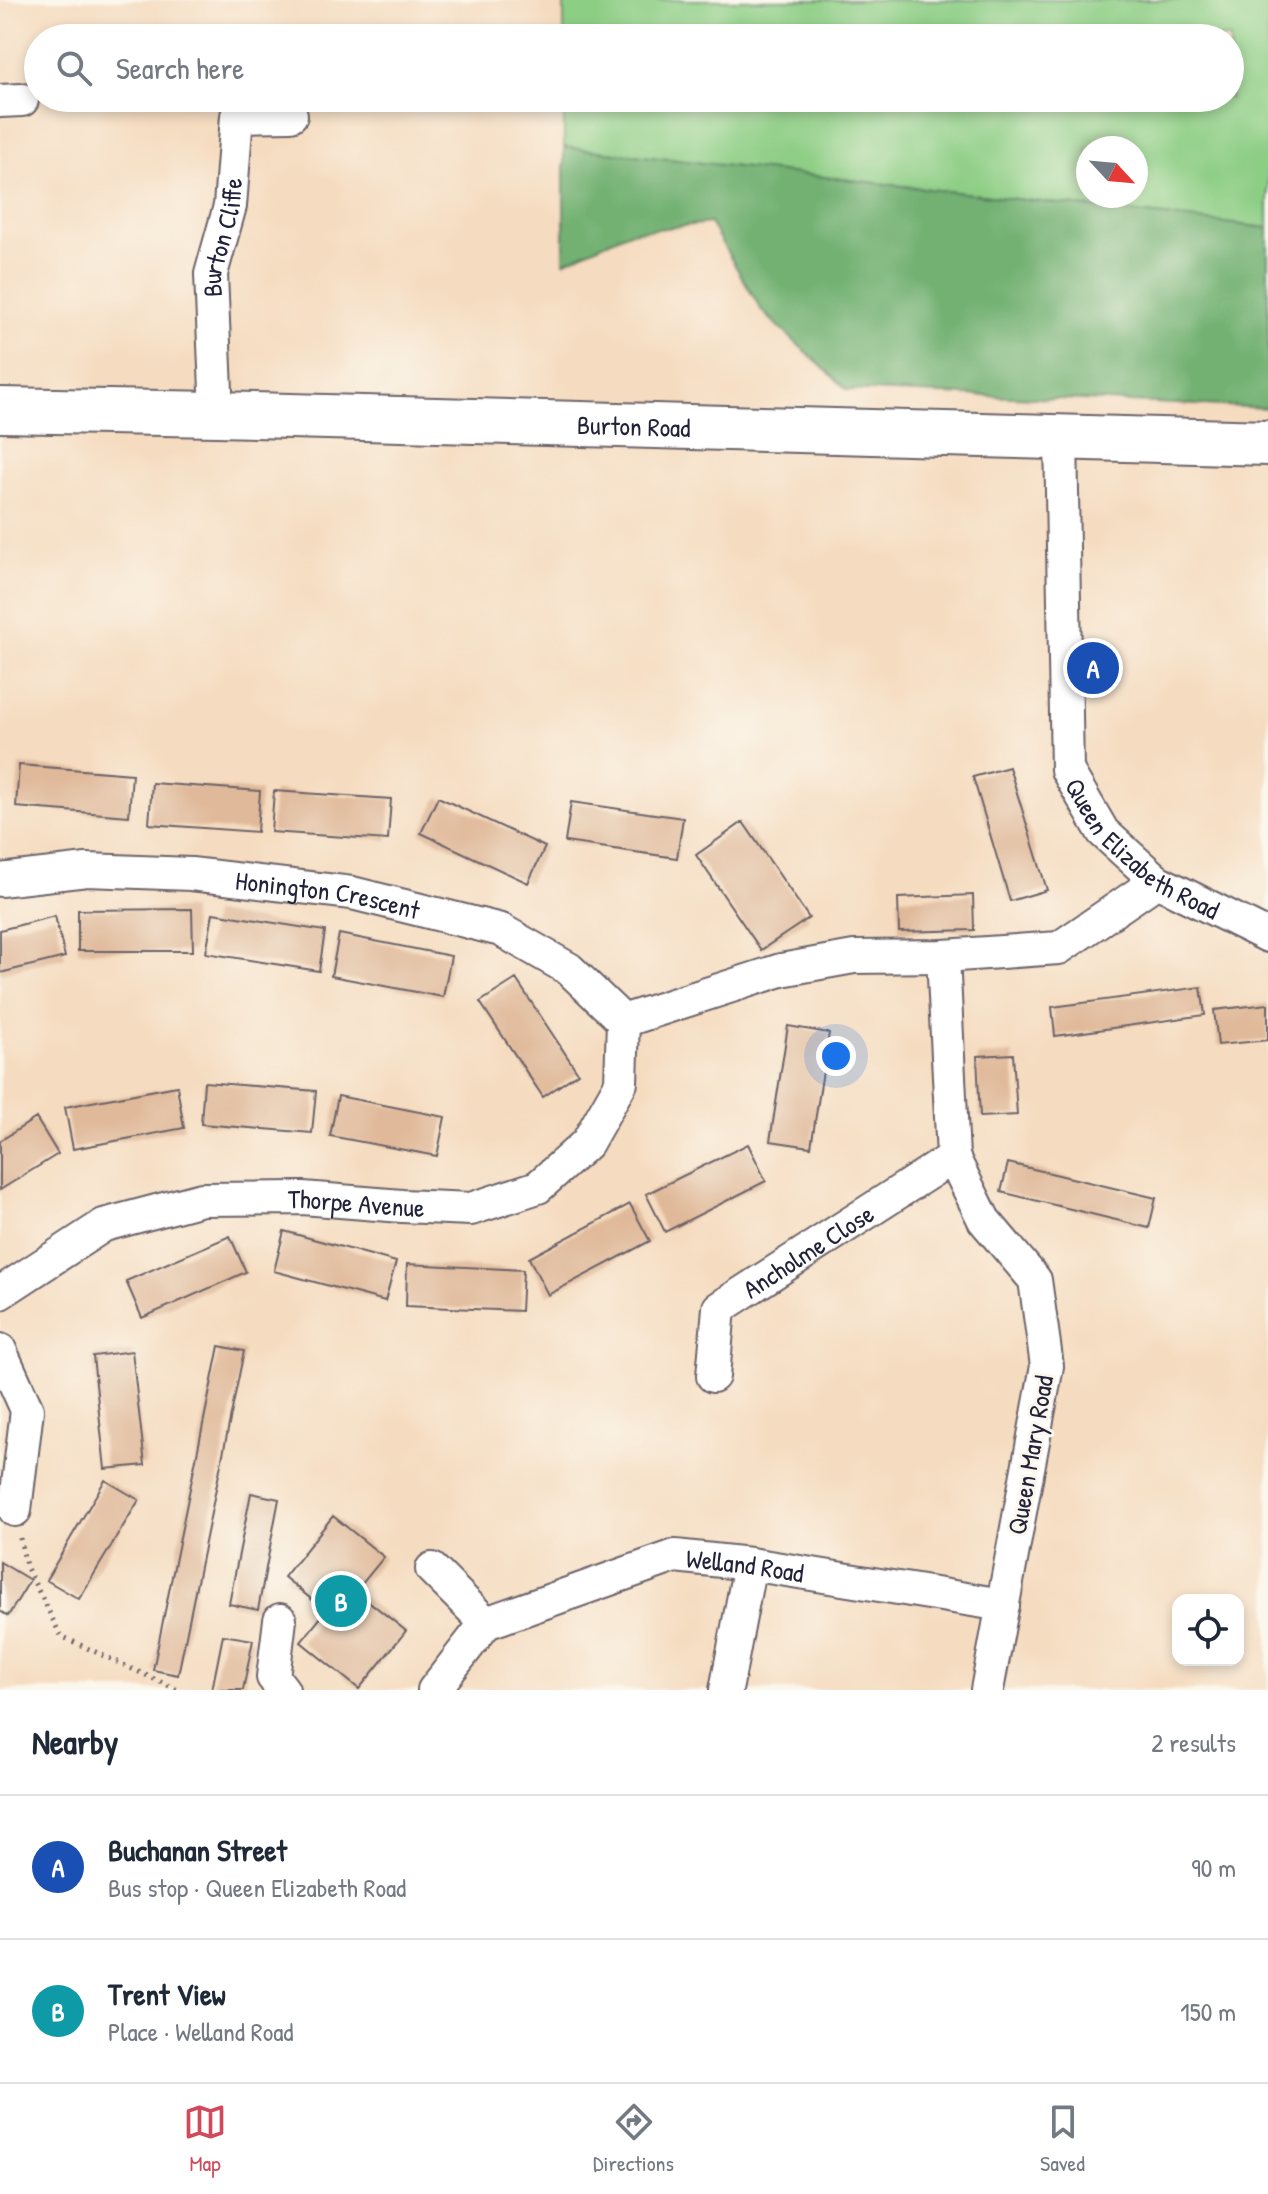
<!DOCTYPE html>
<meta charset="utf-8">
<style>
:root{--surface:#fff;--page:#f2f2f3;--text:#1f2937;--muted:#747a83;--line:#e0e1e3;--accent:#d1495b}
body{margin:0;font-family:"Patrick Hand",sans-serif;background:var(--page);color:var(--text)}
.controls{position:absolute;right:24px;bottom:24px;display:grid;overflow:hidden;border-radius:16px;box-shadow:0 4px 12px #0003}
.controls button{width:72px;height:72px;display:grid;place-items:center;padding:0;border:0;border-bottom:2px solid var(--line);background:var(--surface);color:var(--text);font:40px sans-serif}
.compass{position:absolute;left:1076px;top:136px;width:72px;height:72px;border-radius:50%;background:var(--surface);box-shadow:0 4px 12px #0003;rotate:116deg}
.you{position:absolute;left:836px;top:1056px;width:28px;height:28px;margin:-20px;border:6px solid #fff;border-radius:50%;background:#1a73e8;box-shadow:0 0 0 12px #1a73e833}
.badge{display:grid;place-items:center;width:52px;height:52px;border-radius:50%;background:var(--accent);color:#fff;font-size:26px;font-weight:700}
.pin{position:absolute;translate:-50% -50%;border:4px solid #fff;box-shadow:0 2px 8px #0006}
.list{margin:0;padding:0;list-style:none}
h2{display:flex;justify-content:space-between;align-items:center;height:104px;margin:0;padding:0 32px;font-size:34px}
h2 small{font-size:26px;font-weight:400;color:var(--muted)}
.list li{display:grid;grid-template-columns:52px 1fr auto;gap:24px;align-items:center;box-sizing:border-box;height:144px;padding:0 32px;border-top:2px solid var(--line)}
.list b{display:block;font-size:30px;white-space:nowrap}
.list p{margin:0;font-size:26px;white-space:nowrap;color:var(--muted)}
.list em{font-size:26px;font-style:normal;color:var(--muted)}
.icon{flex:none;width:44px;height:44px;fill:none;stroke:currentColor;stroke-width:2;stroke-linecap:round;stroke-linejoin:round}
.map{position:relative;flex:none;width:1268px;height:1690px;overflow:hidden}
.search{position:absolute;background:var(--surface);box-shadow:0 4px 12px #0003;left:24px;right:24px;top:24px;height:88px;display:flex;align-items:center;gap:20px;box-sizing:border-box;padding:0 28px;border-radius:44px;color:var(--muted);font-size:30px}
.sheet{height:392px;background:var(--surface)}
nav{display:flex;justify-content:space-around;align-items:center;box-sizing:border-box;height:112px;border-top:2px solid var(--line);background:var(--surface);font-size:22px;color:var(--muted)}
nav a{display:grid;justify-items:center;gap:4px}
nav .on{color:var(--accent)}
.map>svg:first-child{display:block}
.green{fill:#8dce85;stroke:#587860;stroke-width:2;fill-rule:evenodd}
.forest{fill:#72b172;stroke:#4a6a56;stroke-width:2}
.building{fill:#e0b99a}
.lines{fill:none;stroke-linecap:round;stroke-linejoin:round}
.minor-casing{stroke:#6c6369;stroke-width:36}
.secondary-casing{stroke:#6c6369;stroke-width:48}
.path{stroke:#6c6369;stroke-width:5;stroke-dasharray:2 6;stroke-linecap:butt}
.minor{stroke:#fff;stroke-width:32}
.secondary{stroke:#fff;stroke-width:44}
.labels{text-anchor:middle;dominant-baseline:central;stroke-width:6;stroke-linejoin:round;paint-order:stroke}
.street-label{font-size:26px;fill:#22223b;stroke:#fbf7ec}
</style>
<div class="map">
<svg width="1268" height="1690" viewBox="0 0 1268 1690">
<rect width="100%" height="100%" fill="#fbf7ec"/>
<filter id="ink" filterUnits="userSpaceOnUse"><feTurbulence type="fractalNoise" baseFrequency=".0125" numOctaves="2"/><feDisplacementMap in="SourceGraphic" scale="16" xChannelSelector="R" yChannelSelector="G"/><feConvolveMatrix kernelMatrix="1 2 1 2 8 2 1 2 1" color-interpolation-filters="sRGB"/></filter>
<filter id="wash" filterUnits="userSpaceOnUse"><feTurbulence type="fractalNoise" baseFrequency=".006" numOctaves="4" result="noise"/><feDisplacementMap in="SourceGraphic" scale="32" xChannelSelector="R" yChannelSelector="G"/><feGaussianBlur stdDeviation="1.8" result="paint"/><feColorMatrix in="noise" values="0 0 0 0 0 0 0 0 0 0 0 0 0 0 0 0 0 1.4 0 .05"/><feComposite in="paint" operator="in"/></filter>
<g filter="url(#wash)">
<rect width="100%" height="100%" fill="#f5dbbf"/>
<path class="green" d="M564,0H1268V228L564,147V98H1230V38H564ZM1088,148H1136V196H1088Z"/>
<path class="forest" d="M564,147L1268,228V408L847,390L762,311L710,223L629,232L564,262Z"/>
<g id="blocks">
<path class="building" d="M19,765L132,774L129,816L16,807Z
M1009,767L1047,890L1010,901L973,777Z
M152,783L260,791L257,832L149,824Z
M274,791L391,799L388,840L271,832Z
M438,797L545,847L528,883L421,833Z
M571,802L683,818L677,858L565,842Z
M743,822L809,918L761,950L696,855Z
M973,895L974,930L899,932L898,898Z
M192,909L193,951H78V910Z
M213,913L325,931L319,971L206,953Z
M55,916L65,957L0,973V930Z
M339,934L451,956L443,997L331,976Z
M516,979L578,1073L543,1097L480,1002Z
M1201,987L1205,1015L1055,1036L1052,1007Z
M1268,1004V1040L1218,1045L1214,1010Z
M788,1026L829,1033L811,1147L770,1141Z
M1013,1054L1017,1115L980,1117L977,1056Z
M204,1082L316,1091L312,1133L201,1124Z
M177,1086L184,1128L73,1149L65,1107Z
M338,1096L445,1117L437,1156L330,1136Z
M36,1118L58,1154L0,1190V1141Z
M748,1144L766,1181L665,1232L646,1194Z
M1008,1163L1156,1198L1149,1228L1001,1192Z
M630,1204L650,1241L548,1295L529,1258Z
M284,1231L396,1262L385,1301L274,1271Z
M230,1236L246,1272L142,1318L126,1281Z
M407,1264L523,1270L521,1311L406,1306Z
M219,1346L244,1351L178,1675L153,1670Z
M132,1351L145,1465L105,1469L93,1356Z
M105,1480L139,1500L79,1599L46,1580Z
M251,1493L279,1499L258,1610L229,1604Z
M333,1516L384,1557L356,1591L406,1631L359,1689L301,1642L326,1611L284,1577Z
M0,1562L30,1580L8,1616L0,1611Z
M223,1635L253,1640L243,1690H212Z"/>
</g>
</g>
<g filter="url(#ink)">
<use href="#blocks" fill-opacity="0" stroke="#6c6369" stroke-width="2"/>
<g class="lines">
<g class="minor-casing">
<g id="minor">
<path d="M0,101L22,100"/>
<path id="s1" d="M217,414L211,274L230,206L237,116L291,115"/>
<path id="s2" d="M1061,436L1067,770L1103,832L1157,881L1268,936"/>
<path id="s3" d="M0,880L87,870L191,874L352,893L501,930L569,969L623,1021"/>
<path d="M943,956L953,1157L984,1220L1035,1280L1047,1366L987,1690"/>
<path d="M623,1021L781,970L854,957L943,956L1059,948L1157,881"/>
<path id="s4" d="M0,1293L104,1225L202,1199L303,1198L402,1206L471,1209L538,1187L587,1143L621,1083L623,1021"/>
<path d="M0,1350L27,1410L15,1510"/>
<path id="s5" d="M713,1376L719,1308L953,1157"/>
<path d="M432,1569L486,1623"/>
<path d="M280,1620L273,1677L283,1690"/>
<path id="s6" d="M434,1690L486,1623L675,1556L750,1564L1003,1605"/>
<path d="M726,1690L750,1564"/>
</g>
</g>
<g class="secondary-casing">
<g id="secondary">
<path id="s7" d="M0,410L217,414L1268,443"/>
</g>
</g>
<path class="path" d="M20,1538L26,1566L61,1636L178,1690"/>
<use href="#minor" class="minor"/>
<use href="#secondary" class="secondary"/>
</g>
</g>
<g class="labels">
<g class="street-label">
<text stroke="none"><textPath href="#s1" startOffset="178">Burton Cliffe</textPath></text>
<text stroke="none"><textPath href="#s7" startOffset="634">Burton Road</textPath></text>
<text stroke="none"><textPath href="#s2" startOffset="446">Queen Elizabeth Road</textPath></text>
<text stroke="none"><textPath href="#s3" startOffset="330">Honington Crescent</textPath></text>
<text stroke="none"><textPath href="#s4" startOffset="380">Thorpe Avenue</textPath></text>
<text stroke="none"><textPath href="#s5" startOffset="174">Ancholme Close</textPath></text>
<text transform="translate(1030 1455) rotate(-80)">Queen Mary Road</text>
<text stroke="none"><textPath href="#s6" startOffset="356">Welland Road</textPath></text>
</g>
</g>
</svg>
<div class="controls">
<button><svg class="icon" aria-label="locate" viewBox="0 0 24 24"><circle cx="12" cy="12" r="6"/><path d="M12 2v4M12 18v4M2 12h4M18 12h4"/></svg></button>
</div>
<svg class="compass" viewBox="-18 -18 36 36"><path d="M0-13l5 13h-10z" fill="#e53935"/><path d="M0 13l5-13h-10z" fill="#747a83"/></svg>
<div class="you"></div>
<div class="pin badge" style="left:1093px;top:668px;background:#1a4fb4">A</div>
<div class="pin badge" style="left:341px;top:1601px;background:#0f9aa8">B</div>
<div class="search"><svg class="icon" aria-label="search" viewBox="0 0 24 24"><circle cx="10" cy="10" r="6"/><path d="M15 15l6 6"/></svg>Search here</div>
</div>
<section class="sheet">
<h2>Nearby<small>2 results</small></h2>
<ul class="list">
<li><span class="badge" style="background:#1a4fb4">A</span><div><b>Buchanan Street</b><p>Bus stop · Queen Elizabeth Road</p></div><em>90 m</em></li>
<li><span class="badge" style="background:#0f9aa8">B</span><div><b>Trent View</b><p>Place · Welland Road</p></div><em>150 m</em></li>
</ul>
</section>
<nav>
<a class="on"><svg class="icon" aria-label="map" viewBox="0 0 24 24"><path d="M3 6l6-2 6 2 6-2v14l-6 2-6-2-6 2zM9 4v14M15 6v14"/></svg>Map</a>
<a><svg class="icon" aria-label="directions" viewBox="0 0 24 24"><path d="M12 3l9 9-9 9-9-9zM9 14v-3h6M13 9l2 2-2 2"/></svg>Directions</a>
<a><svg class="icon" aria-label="saved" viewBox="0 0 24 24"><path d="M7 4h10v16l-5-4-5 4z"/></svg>Saved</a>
</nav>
